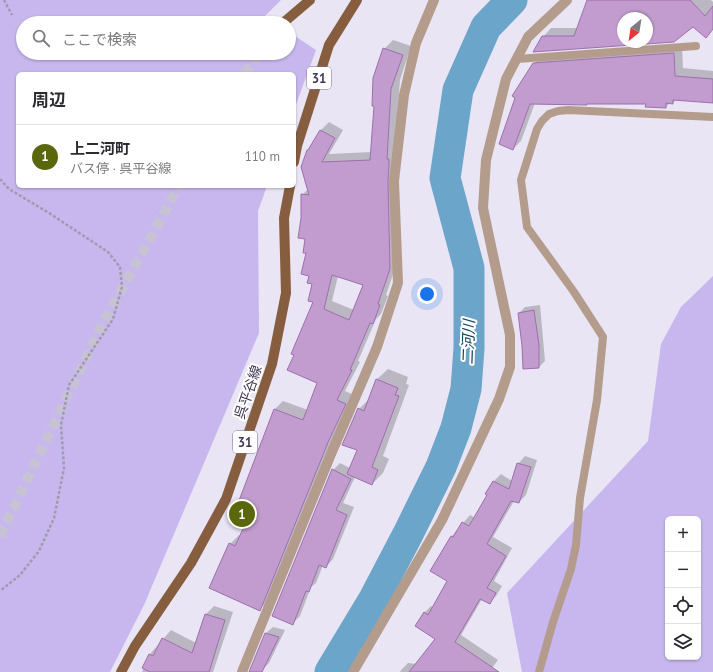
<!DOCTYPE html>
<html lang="ja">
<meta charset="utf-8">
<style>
:root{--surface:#fff;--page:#f7f7f7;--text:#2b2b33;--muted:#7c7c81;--line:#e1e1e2;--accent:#5a670c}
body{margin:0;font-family:"PT Sans","Noto Sans JP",sans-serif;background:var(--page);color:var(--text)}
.controls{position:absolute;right:12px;bottom:12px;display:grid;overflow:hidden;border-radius:6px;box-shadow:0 1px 3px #0004}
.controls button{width:36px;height:36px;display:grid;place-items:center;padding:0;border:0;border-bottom:1px solid var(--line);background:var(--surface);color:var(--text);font:20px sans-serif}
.compass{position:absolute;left:617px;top:12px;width:36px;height:36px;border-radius:50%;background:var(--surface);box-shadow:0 1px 3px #0004;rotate:210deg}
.you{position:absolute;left:427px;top:294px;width:14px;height:14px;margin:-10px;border:3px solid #fff;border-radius:50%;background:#1a73e8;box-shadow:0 0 0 6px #1a73e833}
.badge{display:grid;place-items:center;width:26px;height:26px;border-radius:50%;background:var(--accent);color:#fff;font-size:13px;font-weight:700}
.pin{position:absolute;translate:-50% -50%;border:2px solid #fff;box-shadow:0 1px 4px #0006}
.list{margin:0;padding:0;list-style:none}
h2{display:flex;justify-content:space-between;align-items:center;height:52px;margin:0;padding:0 16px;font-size:17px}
h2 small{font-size:13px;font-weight:400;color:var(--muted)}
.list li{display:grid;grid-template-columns:26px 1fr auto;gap:12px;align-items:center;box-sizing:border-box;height:64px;padding:0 16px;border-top:1px solid var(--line)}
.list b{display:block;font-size:15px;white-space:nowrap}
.list p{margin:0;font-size:13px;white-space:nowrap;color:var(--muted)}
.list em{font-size:13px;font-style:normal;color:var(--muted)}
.icon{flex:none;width:22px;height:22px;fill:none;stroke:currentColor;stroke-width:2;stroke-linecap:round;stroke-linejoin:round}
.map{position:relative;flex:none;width:713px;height:672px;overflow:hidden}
.search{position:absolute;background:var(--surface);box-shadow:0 1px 3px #0004;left:16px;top:16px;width:280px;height:44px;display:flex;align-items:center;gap:10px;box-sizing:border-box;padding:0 14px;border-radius:22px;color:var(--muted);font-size:15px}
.panel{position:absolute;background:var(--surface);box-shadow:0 1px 3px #0004;left:16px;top:72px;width:280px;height:116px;border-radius:6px}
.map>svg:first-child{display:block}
.green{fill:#c7b7ee;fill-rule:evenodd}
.shadow{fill:#0003;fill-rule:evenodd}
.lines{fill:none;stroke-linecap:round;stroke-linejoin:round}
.river{stroke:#6ba5ca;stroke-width:31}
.building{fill:#c29cce;stroke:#9d6fac;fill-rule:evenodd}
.primary-tunnel{stroke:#c7c2d4;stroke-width:10;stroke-dasharray:10 5;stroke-linecap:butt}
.path{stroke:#a09aaf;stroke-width:2.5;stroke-dasharray:3 2;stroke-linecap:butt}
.lane{stroke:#b49c8c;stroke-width:8}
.street{stroke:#b49c8c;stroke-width:10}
.primary{stroke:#865e3f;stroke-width:10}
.labels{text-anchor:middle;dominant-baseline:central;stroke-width:4;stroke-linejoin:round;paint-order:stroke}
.shield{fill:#fff;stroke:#797387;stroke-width:1}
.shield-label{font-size:13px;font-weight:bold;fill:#403754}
.street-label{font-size:14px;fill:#403754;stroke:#fff}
.water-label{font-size:15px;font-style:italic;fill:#0f3e58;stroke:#fff}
</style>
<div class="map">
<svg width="713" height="672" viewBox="0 0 713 672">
<rect width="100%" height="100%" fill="#e9e5f4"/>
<path class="green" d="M0,0H281L265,16L275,23H23V53H289V32L316,50L294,110V74H18V186H267L258,211L259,333L144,605L110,672H0Z
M713,276V672H522L507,593L648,441L661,344L681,307ZM668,519H698V657H668Z"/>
<path class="shadow" d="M590,0H625L644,18H623V42H647V21L654,43L535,51L543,37L551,28H578Z
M639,0H711L713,2V29L706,36L693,26Z
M393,40L411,46L400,80L395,151L398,260L386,295L388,296L381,314L376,319L358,361L360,362L345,391L354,395L268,601L260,609L230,544L239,535L241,536L250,516L236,510L275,409L283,401L308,410L319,383L295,355L314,301L313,283L310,275L302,218V195L309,188L308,150L321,130L329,122L343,130L329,154L372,152L384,49ZM338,276L364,285L354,310L332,301Z
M682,46L683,68L713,71V102L676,100L673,103H670L666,107L647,103H535L521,141L513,149L534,64L542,56Z
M540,305L545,361L539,367L524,368L519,313L525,307Z
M388,369L408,377L406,384L409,385L383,456L389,459L383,473L372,484L355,477L343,503L354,507L333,559L326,567L323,565L316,583L311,587L300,616L293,623L333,470L340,463L350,468L358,450L359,409L370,398L376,380Z
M525,456L537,460L526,495L519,502L514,501L493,537L512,548L494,581L502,586L496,596L489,603L482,599L461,635L498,660L489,672H400L401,670L408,663L417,664L436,639L424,613L431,606L434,607L449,581L452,536L470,515L475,518L488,495L487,494L494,481L501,474L512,481L518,464Z
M214,606L233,612L213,672H142L150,654L171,630L196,643L205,615Z
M273,627L285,630L269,663L263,669L253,665L266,633Z"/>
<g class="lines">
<path class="river" d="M330,672L374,599L408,534L441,467L456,428L466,389L469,348V268L445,178L458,90L486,27L512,0"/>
</g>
<path class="building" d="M587,0H690L705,16L713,6V29L706,38L693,27L674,42L533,52L542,36H574ZM623,18H647V42H623Z
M383,48L403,55L391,89L387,159H389V164L388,181L390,269L378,304L380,305L373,324L370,323L350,370H352L337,400L346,404L329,440L260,611L209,588L229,543L235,546L249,516L235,511L274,409L303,420L317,383L287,370L294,355L291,354L313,302L308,301L312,284L307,283L309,276L301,274L306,253H303L305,239L298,238L301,218V194L309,195L301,167L307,150H308L320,130L335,138L322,162L370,160L374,106H372L373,78ZM332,275L363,285L349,320L324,309Z
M674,53L675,76L713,79V103L673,100V104L666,103V108L645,107L646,104H587V105L530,104L513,150L499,144L515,98L512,96L533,63Z
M534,310L539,345V368L523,369L522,346L518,313Z
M376,379L398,388L395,395L399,396L372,467L378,470L372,485L347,474L357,450L342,445L358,408L364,411Z
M517,463L531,467L519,503L511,501L487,544L506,556L487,588L496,593L490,604L480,599L455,642L499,672H409L435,639L415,626L424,612L428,615L447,581L430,571L451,536L453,537L462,522L469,526L487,495L485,494L493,481L509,489Z
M332,469L351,479L336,510L347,515L326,568L319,565L309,592L306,591L293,625L272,616Z
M205,614L225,620L209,672H150L142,668L149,654L153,656L162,638L192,653Z
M265,633L279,637L262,672H249Z"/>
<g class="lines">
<path class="primary-tunnel" d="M244,74L260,53
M0,536L101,327L179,186"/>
<path class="path" d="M4,0L12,15
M0,179L9,189L49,213L108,252L120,267L122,287L113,319L69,385L61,425L64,468L54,518L39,551L20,575L0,591"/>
<path class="lane" d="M517,59L696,46
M539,672L553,622L571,569L576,545L580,498L597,400L603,337L574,292L527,227L521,180L537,129L542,121L549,114L558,111L568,110L713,117"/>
<path class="street" d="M242,672L331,454L377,347L398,283L394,181L404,95L416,43L434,0
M353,672L442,520L499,399L510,367V335L483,208L486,160L506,79L528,37L567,0"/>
<path class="primary" d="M283,23L310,0
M294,162L297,146L329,45L357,0
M121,672L135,646L191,563L226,499L272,364L286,293L284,218L290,186"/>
</g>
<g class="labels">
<g class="shield">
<rect x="307" y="67" width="24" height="22" rx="3"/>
<rect x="233" y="431" width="24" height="22" rx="3"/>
</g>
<g class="shield-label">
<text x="319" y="78">31</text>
<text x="245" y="442">31</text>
</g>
<g class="street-label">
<text transform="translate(248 392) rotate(-71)">呉平谷線</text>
</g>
<g class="water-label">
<text transform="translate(468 342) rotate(-88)">二河川</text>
</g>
</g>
</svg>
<div class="controls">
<button>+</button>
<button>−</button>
<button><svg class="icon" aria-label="locate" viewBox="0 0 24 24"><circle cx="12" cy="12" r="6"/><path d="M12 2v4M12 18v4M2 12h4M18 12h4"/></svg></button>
<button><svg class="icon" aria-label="layers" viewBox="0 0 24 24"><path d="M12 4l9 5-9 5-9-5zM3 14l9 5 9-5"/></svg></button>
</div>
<svg class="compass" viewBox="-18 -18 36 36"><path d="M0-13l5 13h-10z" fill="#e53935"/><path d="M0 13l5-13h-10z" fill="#7c7c81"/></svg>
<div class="you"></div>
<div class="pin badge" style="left:242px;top:514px">1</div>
<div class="search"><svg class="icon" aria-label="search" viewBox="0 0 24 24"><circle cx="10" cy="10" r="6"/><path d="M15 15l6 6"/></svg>ここで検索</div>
<section class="panel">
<h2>周辺<small></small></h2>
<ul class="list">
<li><span class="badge">1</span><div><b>上二河町</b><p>バス停 · 呉平谷線</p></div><em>110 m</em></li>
</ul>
</section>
</div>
